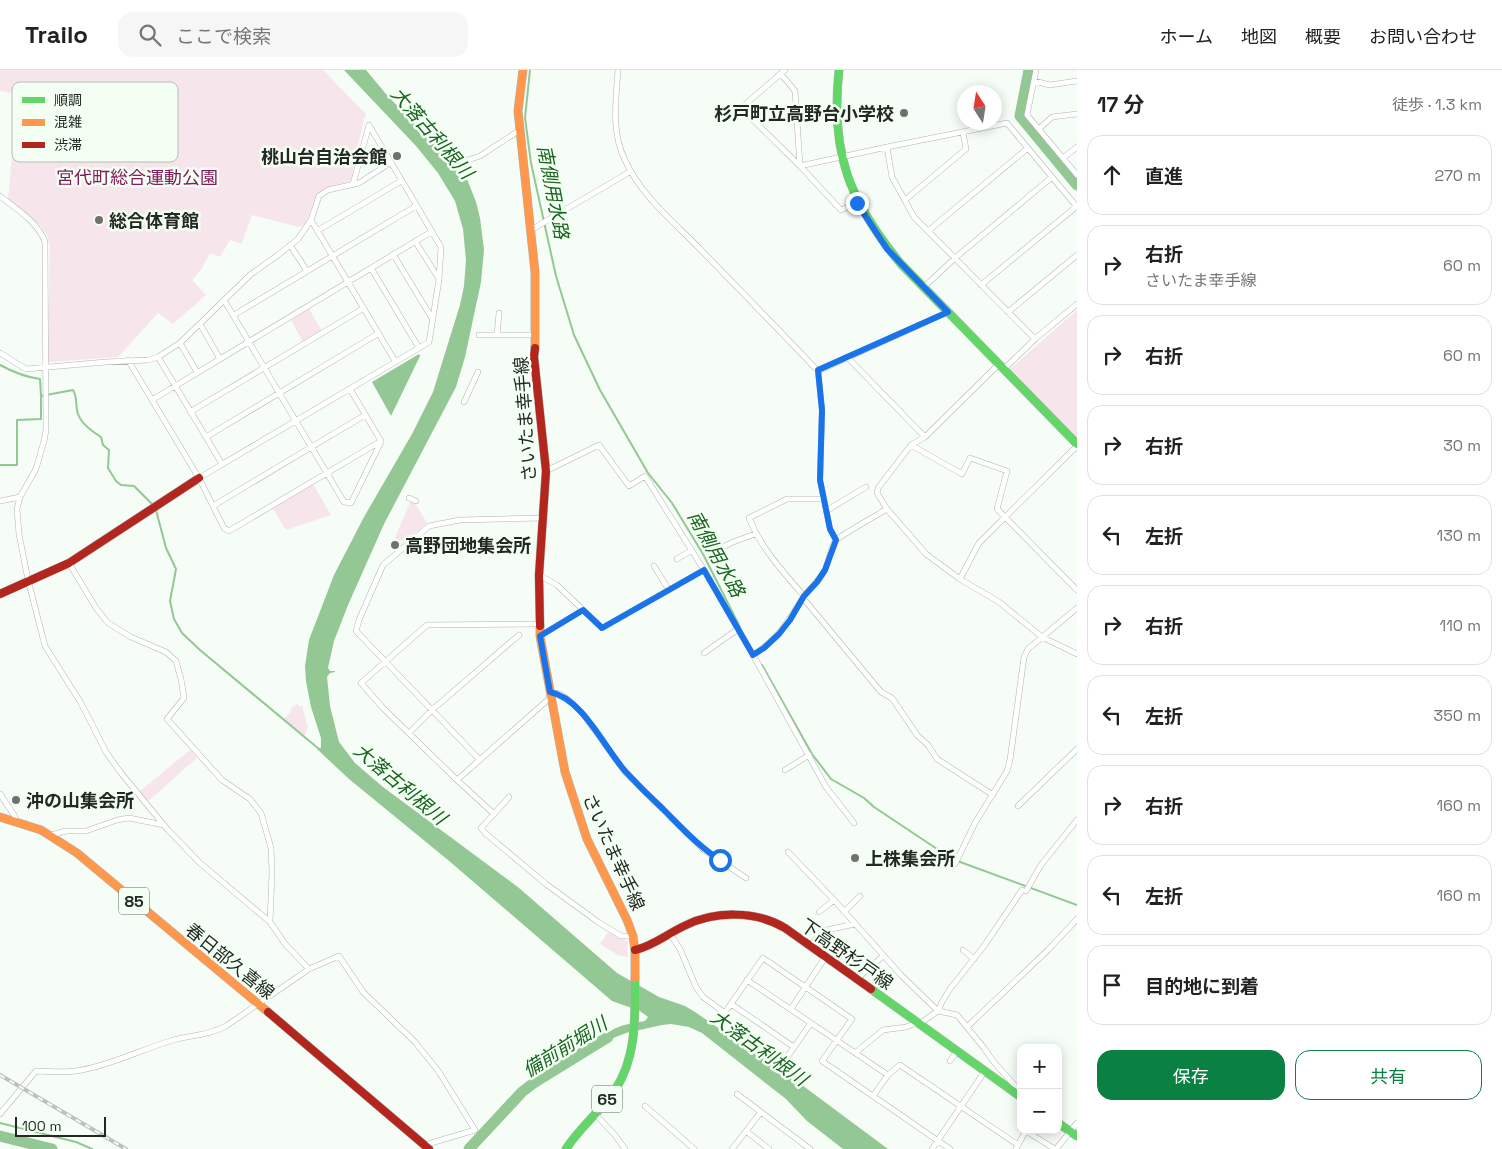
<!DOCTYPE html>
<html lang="ja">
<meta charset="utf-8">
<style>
:root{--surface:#fff;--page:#f6f6f6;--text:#222;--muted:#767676;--line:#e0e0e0;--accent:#0b8043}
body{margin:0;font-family:"Space Grotesk","Noto Sans JP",sans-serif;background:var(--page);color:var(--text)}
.controls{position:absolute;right:15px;bottom:15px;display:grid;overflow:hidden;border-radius:10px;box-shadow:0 2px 12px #0003}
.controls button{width:45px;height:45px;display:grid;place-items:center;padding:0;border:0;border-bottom:1px solid var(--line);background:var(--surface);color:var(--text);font:25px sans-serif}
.compass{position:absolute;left:957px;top:15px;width:45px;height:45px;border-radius:50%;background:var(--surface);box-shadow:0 2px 12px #0003;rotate:348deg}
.scale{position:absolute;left:15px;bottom:12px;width:91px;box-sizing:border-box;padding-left:5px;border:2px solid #232823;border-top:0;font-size:14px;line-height:18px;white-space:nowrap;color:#232823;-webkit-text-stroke:4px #f3fff3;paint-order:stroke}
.stop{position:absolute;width:15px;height:15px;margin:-11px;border:4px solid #1a73e8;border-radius:50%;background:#fff}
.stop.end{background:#1a73e8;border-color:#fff;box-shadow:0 1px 5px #0008}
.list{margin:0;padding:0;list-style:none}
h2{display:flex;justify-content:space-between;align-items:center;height:65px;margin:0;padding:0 20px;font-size:21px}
h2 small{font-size:16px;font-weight:400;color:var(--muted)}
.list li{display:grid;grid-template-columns:32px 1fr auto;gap:15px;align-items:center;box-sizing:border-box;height:80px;margin:0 10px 10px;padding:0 10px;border:1px solid var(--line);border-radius:15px}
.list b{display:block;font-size:19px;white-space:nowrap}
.list p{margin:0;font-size:16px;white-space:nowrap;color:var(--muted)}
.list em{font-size:16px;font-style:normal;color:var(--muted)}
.actions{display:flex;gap:10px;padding:15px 20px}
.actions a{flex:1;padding:11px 0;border:1px solid var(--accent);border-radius:15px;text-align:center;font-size:18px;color:var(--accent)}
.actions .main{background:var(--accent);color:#fff}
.icon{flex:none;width:28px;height:28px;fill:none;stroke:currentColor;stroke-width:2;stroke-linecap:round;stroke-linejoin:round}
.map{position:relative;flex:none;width:1077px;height:1079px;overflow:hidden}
header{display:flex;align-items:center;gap:30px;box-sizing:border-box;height:70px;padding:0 25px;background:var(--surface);border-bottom:1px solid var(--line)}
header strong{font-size:24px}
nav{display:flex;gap:28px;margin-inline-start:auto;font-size:18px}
.search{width:350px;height:45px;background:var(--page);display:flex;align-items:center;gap:12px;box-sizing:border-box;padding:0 18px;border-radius:15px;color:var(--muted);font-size:19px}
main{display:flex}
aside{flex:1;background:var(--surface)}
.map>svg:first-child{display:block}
.green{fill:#f7e5ec}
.water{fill:#93c794}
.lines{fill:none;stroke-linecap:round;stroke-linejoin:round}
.stream{stroke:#93c794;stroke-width:2}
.river{stroke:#93c794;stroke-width:11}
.street-casing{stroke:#b0b5b0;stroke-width:6}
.fast-casing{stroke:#b0b5b0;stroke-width:9}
.slow-casing{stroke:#b0b5b0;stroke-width:9}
.jam-casing{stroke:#b0b5b0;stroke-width:9}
.street{stroke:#fefffe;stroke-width:5}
.fast{stroke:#63d668;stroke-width:8}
.slow{stroke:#ff974d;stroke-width:8}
.jam{stroke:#b3261e;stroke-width:8}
.rail-casing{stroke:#bec0be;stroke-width:4}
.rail{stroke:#f3fff3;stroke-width:2;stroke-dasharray:5.5;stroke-linecap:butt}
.route{stroke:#1a73e8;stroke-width:6}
.poi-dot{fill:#6d726d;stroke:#f3fff3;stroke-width:2}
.labels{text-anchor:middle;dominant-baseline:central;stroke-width:5;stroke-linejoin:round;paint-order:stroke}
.shield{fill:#f3fff3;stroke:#616861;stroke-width:1}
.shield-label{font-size:16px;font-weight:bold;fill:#232823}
.poi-label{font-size:18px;font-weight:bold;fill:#232823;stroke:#f3fff3;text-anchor:start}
.park-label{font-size:18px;fill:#831b5c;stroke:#f3fff3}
.street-label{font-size:18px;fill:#232823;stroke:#f3fff3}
.water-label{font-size:19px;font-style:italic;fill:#1a6321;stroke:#f3fff3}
.key{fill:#f3fff3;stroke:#b5beb5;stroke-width:1}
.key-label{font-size:14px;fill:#232823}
</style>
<header>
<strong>Trailo</strong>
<div class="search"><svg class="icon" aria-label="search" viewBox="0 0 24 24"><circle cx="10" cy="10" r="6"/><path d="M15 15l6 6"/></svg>ここで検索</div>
<nav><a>ホーム</a><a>地図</a><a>概要</a><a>お問い合わせ</a></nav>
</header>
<main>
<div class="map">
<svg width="1077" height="1079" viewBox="0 0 1077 1079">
<rect width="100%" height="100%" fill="#f6fcf6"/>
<path class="green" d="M0,0H323L366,44L363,52L351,111C315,120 318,119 306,154L299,157L252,145C248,155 246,164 241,174L230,170L220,187L210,183L201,200L192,210L206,225L173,254L158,243L118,287L50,292L48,290L50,177L47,165L41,156L8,129L18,24L0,21Z
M309,239L322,261L303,272L291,250Z
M1077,240V369L1009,300Z
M313,414L331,445L286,460L273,439Z
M411,430L414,431L427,453L404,472L395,468Z
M297,634L300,636L302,635L308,658L304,666L283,649L291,642V638Z
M190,680L197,688L147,732L139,722Z
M608,862L628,871L627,883L628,887L618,885L600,874Z"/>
<path class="water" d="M344,0H366L386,24L467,109L476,132L480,148L484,180L481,212L465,287L456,317L384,454L348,535L334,571L328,598L330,601H335V602L330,603L327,607L330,636L339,672L355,693L383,717L519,818L617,903L659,927L685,936L695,942L771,994L772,997L779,998L888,1079H843L807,1051L786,1029L702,963L689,957L671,954L662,955L626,963L595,975C615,955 618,956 645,951L648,947L640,941L612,931L448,790L349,709L317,679L321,678V668L311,637L306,611L305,596L309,570L334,505L364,447L412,364L433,322L460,235L464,216L466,190L463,159L455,131L438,103L416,76Z
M419,284L420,286L391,346L372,312Z"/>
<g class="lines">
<path class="stream" d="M530,0L525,48L531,93L556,206L574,265L600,320L648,403L672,433L703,484L740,557
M0,295C13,302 24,307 40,309L41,326L73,320C78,328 75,336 78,344C81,353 93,362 101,367L103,375L109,380L108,398L116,411L121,415L134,416L154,436
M0,395H17V350L41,349V326
M156,440L166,478L176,499L170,531L174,549L182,563L200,580L319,679
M762,595L812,684L831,709L864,728L874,737L952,789L1077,835
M0,1053L76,1072L92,1079"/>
<path class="river" d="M1029,0L1020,46L1077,115
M0,1066L52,1079
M469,1079L522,1022L535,1012L608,967"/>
<g class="street-casing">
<path id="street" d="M618,0C616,30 611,62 625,90C641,126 674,152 701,180C740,220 779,260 818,301L948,242
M785,0L741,38L800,96L887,77L892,107L914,147L1035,269
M1036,0L1027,45L1077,105
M781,4L795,21L800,96L841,140L857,133
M1034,11L1050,15L1077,11
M1039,59L1052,47L1077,44
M887,77L1007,53L1052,107L955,188L924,217
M1063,88L1077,77
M468,90L480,86L520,60
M1052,107L1077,137
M353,114L369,55
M0,126C15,138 39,153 45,172L46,360L44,371L36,399L20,427L17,439L19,464L28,510L45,576L81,633L106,682L121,703L168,760L200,793L270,852L286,875L309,899
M905,130L966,79L963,62
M311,150L395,291
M531,160L631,101
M317,161L401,111
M928,161L1028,78
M415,171L439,209
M290,175L307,201
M393,184L433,250
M371,198L419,278
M981,215L1077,136
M224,230L344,432L351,433L381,372
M1008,242L1077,185
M234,245L416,136
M200,254L220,289
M479,265H536
M497,265L499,243
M180,273L197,302
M0,283L26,299L106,292L148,290L158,287L180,273L250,205L278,185L298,169L311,150L319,126L328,120L359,113L390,93
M158,287L222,394
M847,287L925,367
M128,290L199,408L224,458L229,461L381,371L350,319
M1004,299L1035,269L1077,234
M818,301L822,340L820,410L830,459L836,470
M152,330L431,162
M464,332L478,302
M190,342L364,238
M206,367L379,263
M911,375L962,404L970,388L1007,401L997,439L1077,520
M546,401L599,375L629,416L645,406L704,500
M199,408L429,272L439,210L441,177L369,55
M409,428L416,431
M0,431L20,427
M213,436L365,345
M887,439L877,423L878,418L911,375L925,367L999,294
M826,441L866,417
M711,483L733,472L755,464
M677,489L692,480
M69,493L96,538L108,553L131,567L166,582L176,591L181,609L184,628L167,649L222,710L250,729L261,743L271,778L272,802L270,852
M654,496L669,520
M539,505L557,515L602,558L704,500L753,585C779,568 787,552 803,528C810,518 819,511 825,500C829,491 830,480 835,471C839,466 879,444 887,439L926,484L960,509L999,532L1042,567L1077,584
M960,509L979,473L1077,376
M804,526C783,502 761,478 749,448L787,429H824
M803,528L881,622L892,628L917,665L928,675L937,689L993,725
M539,554L427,555L361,613L383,638L457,710L551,627
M540,566L583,540
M704,583L738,559
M753,585L826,717L854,753
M550,622L560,624L568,629L583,644L625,702L704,780L746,808
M409,663L432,640L519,565
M480,690L356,561L359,550L383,495L429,456L460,450L543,448
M785,700L809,685
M457,710L494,744L481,758L485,763L546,814L598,852L621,866H633
M0,724L14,745L16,750
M1018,736L1077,679
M494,744L509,727
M51,765L66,761H86L117,750L129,748L164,755
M788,782L834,830L901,905L938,941L957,945L984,978L993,991L1016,1017V1023
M955,794L975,753L1007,701L1010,690L1024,587L1028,579L1077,538
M1026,821L1041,795L1077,750
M819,842L834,830
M844,842L860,826
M670,864L680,879L696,917L703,927L725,943
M810,875L827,860L855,854
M963,880L974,889
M857,909L883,886
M747,910L888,1005
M731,934L794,977
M791,939L826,886
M721,948L763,888L852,949L822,991L950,1079
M919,954L938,941L943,930L950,919L984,876L1022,820
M967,957L1048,880L1077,849
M855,983L883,960L906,957L917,953
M950,991L957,981
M783,993L811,953
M737,1024L810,1079
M873,1026L888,1005L900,995L1018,1075
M645,1036L694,1079
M594,1043L615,1065L625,1079
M0,1044L36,1001C51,1002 67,1003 82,1000C113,994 141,980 170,971C189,965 208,966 226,956L309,899L339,886L363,922L415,972L439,1002L475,1060L431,1073L425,1076
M746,1061L769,1079
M1026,1061L1055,1079
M732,1079L761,1042
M932,1079L985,1001
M1016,1079L1026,1060
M1056,1079L1077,1053"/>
</g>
<g class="fast-casing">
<path id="fast" d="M839,0C830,82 849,131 901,194L1077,374
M871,919L1021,1027
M1058,1053L1077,1066
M566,1079C580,1057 601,1041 615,1020C637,987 635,946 635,908"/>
</g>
<g class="slow-casing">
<path id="slow" d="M523,0L518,41L535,202V278
M540,556V566L565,702L587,769L627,850L633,866L635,880V908
M0,747L41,760L77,783L268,942"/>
</g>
<g class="jam-casing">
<path id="jam" d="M535,278L534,287L546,401L539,505L540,556
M0,524L69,493L199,408
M635,880C653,876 667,864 684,856C714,841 755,840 785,858L871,919
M268,942L429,1079"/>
</g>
<use href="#street" class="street"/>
<use href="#fast" class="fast"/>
<use href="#slow" class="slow"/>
<use href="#jam" class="jam"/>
<g class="rail-casing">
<path id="rail" d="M0,1005L126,1079"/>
</g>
<use href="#rail" class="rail"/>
</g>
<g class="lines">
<path class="route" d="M720,790C698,776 681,757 663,739C650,727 637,714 625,701C604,677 582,628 550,622L540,566L583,540L602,558L704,500L753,585L764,578L779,564L790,550L804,526L817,512L825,500L836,470L830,459L820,410L822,340L818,300L948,242L887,179L857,133"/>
</g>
<g class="poi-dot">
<circle cx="904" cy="43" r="5"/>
<circle cx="397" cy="86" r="5"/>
<circle cx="99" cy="150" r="5"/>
<circle cx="395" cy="475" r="5"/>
<circle cx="16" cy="730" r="5"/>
<circle cx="855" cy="788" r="5"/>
</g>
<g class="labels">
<g class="shield">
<rect x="119" y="817.5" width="30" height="27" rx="4"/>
<rect x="592" y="1015.5" width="30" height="27" rx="4"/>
</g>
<g class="shield-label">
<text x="134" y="831">85</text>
<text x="607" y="1029">65</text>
</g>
<g class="poi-label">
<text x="894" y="43" text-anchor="end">杉戸町立高野台小学校</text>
<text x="387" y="86" text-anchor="end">桃山台自治会館</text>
<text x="109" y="150">総合体育館</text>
<text x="405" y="475">高野団地集会所</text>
<text x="26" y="730">沖の山集会所</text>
<text x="865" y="788">上株集会所</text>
</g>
<g class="park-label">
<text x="137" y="107">宮代町総合運動公園</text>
</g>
<g class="street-label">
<text transform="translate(525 349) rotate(-94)">さいたま幸手線</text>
<text transform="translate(614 782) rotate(66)">さいたま幸手線</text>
<text transform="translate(847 884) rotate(35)">下高野杉戸線</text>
<text transform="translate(230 891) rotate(39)">春日部久喜線</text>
</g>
<g class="water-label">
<text transform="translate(432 63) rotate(49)">大落古利根川</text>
<text transform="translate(553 122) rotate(79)">南側用水路</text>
<text transform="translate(716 484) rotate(61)">南側用水路</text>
<text transform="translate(400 714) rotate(40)">大落古利根川</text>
<text transform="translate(565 977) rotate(-32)">備前前堀川</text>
<text transform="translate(759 978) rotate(36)">大落古利根川</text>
</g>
</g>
<rect x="12" y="12" width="166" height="80" rx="8" class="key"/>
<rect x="22" y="27" width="23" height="6" fill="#63d668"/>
<rect x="22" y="49" width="23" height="7" fill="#ff974d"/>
<rect x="22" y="72" width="23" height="6" fill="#b3261e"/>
<g class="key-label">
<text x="54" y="35">順調</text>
<text x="54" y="57">混雑</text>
<text x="54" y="80">渋滞</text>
</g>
</svg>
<div class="controls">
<button>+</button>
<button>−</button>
</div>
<svg class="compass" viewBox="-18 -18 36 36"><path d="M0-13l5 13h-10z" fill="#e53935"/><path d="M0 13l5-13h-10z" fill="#767676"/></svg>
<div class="scale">100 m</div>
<div class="stop" style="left:720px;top:790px"></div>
<div class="stop end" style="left:857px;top:133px"></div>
</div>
<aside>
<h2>17 分<small>徒歩 · 1.3 km</small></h2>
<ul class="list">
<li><svg class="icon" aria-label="ahead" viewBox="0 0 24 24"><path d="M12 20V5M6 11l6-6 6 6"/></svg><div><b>直進</b></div><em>270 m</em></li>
<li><svg class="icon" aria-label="right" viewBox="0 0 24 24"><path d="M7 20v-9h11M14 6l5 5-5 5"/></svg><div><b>右折</b><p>さいたま幸手線</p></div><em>60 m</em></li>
<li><svg class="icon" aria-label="right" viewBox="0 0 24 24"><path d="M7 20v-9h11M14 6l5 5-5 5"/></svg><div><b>右折</b></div><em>60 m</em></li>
<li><svg class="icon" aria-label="right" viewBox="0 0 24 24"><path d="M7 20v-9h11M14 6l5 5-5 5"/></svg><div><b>右折</b></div><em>30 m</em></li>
<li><svg class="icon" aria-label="left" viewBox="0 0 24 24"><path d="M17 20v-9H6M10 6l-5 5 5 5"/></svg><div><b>左折</b></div><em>130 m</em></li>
<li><svg class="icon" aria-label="right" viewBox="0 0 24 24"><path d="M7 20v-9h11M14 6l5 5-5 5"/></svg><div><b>右折</b></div><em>110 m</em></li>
<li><svg class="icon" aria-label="left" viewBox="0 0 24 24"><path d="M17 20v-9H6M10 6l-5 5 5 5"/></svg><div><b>左折</b></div><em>350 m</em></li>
<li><svg class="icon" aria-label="right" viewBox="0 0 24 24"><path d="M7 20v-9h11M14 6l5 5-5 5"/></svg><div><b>右折</b></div><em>160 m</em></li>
<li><svg class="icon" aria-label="left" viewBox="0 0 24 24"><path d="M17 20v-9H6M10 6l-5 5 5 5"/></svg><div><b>左折</b></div><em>160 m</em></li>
<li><svg class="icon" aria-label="arrive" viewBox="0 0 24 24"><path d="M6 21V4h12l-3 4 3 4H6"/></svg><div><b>目的地に到着</b></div></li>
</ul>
<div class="actions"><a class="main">保存</a><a>共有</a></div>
</aside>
</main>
